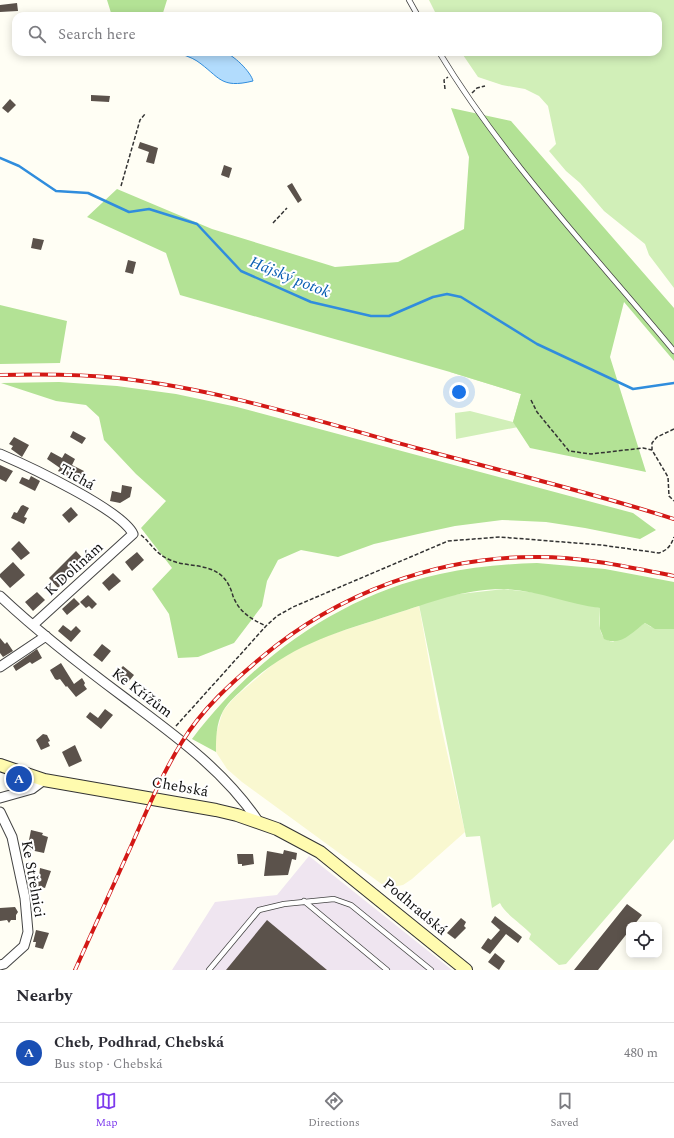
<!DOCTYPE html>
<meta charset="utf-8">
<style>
:root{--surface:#fff;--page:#f2f2f3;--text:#2b2b33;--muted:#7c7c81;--line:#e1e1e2;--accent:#7c3aed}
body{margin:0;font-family:Spectral,serif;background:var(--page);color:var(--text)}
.controls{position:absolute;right:12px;bottom:12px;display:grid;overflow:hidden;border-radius:8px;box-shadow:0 2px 10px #0003}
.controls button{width:36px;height:36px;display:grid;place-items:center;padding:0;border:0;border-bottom:1px solid var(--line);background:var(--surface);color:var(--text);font:20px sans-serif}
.you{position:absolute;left:459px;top:392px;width:14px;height:14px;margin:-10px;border:3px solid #fff;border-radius:50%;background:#1a73e8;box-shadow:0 0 0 6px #1a73e833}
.badge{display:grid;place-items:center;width:26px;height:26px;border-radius:50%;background:var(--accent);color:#fff;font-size:13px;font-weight:700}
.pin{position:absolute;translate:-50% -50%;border:2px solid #fff;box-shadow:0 1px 4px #0006}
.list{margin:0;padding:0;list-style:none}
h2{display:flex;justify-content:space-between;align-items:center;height:52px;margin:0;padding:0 16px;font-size:17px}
h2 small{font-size:13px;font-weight:400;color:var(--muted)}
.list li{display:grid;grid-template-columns:26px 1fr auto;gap:12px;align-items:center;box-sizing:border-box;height:60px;padding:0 16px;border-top:1px solid var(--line)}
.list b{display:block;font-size:15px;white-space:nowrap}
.list p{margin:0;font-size:13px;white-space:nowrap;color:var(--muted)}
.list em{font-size:13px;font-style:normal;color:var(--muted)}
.icon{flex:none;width:22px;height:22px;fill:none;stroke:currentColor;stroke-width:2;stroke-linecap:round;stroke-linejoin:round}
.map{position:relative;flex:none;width:674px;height:970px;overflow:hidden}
.search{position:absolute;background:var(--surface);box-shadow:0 2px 10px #0003;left:12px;right:12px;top:12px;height:44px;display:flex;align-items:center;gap:10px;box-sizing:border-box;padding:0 14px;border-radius:12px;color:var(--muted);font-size:15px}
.sheet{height:112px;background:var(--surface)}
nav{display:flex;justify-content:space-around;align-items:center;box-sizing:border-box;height:56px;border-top:1px solid var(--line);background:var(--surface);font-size:11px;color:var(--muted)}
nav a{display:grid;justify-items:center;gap:2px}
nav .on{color:var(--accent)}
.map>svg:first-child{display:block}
.industrial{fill:#efe5f0}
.farmland{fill:#f9f8d0}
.green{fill:#d1efb8}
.forest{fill:#b3e295}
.water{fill:#b2dcfd;stroke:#308ddd}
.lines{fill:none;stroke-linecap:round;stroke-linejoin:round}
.stream{stroke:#308ddd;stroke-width:2.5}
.building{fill:#5b524b}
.lane-casing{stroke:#444;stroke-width:6}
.street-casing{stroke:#444;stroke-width:11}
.secondary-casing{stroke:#333;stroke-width:14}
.path{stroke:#333;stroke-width:1.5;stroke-dasharray:4 2;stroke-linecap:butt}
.lane{stroke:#fff;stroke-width:4.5}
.street{stroke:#fff;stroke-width:9}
.secondary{stroke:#fffbaf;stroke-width:12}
.rail-casing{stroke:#d31916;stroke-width:4}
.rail{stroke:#fff;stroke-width:2.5;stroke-dasharray:8;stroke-linecap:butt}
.labels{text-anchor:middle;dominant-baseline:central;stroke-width:4;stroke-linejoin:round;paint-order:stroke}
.street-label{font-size:15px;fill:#111;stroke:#fff}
.water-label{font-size:16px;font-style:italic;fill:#095eb3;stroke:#fff}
</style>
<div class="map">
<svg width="674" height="970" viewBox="0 0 674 970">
<rect width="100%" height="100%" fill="#fffef4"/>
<path class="industrial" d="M309,856L452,970H172L215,902L277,895Z"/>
<path class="farmland" d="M419,606L439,717L465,832L412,879L403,885L387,888L242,782L227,769L216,752V734L223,711L234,698L279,659L314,640Z"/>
<path class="green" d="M429,0H674V288L649,255L645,244L604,211L580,183L566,171L549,151L556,144L548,106L539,96L525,89L502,85L478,77L461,52H658V16H437Z
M510,357L539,423L456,439L455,413L470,411L513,422L521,394L450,372Z
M504,589L538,593L600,608C600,621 596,639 613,642L645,623L651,627L674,629V839L566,964L559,965L529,939L531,934C522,924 505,914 500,903L492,908L480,836L466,837L419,605L451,595Z"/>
<path class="forest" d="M107,0H167L162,16H112Z
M451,108L511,121L674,308V361L624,302L610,357L646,472L530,448L513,422L521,394L450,372L180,295L166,253L87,217L117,189L212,229L335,267L398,262L464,229L469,157Z
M0,305L67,321L60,363L0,364Z
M59,382L117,386L176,394L237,407L633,513L656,530L640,539L585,528L546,522L502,520L455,526L418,534L374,544L338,557L301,550L278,560L267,581L262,606L234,643L198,657L178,658L169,614L152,589L172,568L141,528L166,501L136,474L104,440L99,417L86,405L56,401L1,383Z
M537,563L605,569L674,582V629H655L645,623C632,632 621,647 604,639L600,629V608C568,604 538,590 505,589C466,588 429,603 394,614C336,633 291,644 245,687C238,694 228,702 223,711C216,724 216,738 216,752L192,739C253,658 341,595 440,574C472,567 504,564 537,563Z"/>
<path class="water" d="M176,52C191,52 209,49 223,52C233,54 251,72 253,81C220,89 220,77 197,61C191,57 183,55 176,52Z"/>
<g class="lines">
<path class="stream" d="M0,158L19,166L56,191L88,193L129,212L149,209L197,224L241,271L311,302L371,316H389L433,297L447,294L461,297L537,344L633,389L674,383"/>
</g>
<path class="building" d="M17,3L18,11L0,12V5Z
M91,95L110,96L109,102L91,101Z
M10,99L16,105L8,113L2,108Z
M140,142L158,148L154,164L146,162L149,152L138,148Z
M224,165L232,168L229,178L221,175Z
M292,183L302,200L298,203L287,186Z
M33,238L44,240L41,250L31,248Z
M128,260L136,262L133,274L125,272Z
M73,431L86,438L82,444L70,437Z
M14,437L29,445L22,457L11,449L13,446L9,444Z
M51,452L62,458L65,453L75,459L72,465L84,471L79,480L69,474L68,477L58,471L60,468L47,459Z
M0,465L13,471L6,482L0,479Z
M31,476L40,481L35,491L19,483L22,477L29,480Z
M122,485L132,487L130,497L120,503L110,501L112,491L121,493Z
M23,505L29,508L24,517L27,518L24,524L11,518L14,512L17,513L21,506Z
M71,507L78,515L69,523L62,515Z
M19,541L30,553L21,560L11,549Z
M76,551L87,563L58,588L49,578Z
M137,552L144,560L132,571L125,562Z
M13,562L25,575L10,588L0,577V574Z
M113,573L121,581L109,591L102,583Z
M37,592L45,600L33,611L25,602Z
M88,595L97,604L92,609L89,606L86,608L80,602Z
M74,598L80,604L67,615L62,609Z
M63,625L71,631L76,626L81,631L71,642L58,631Z
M0,638L5,644L7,642L13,651L3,657L0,653Z
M102,644L111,651L102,662L93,655Z
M37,649L42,658L32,664L30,662L16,671L13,666Z
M61,663L74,684L82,678L85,683L84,685L87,689L76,697L67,686L66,687L60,679L57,680L55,679L51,672L50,670Z
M123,666L134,675L125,686L114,676Z
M105,709L113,715L101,729L86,717L90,712L98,718Z
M43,734L47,735L50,741L48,742L50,746L41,750L36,740Z
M75,745L82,761L69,767L62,752Z
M31,830L43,833L42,835L48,837L44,853L30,850L32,841L29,840Z
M284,850L297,853L296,860L292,859L288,875L264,876L267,851L283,854Z
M237,854H253L254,864L242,866V864H238Z
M40,868L51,871L45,888L38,886Z
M627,904L642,915L634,925H629V931L598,970H574Z
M15,907L18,912L16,915V920H11L9,923L7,920L0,921V908Z
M495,916L522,937L518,943L506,934L490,954L481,948L488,938L491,940L500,930L491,922Z
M461,918L466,922L464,926L466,928L455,939L447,933Z
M267,920L327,970H226Z
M36,930L49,933L43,949L35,947L36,942H33Z
M495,953L505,961L499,970L488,962Z"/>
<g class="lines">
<g class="lane-casing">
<path id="lane" d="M409,0L418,16
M439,52C505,161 593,253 674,351
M304,901L387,970
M209,970L259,910L284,904L334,899L351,905L431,970"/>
</g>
<g class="street-casing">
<path id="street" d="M0,454C28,466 122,510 133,534L33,625
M0,596C39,633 82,666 125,698C173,734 224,770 258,821
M0,667L46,636
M0,798L32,789L44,780
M0,812L12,837L25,898L28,932L24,946L4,964L0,965"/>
</g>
<g class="secondary-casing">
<path id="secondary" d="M0,765L44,780L216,810L237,815L277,829L320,852L466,970"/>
</g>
<path class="path" d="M445,89L444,80L448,77
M472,93L477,88L485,86
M121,186L140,120L145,114
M273,223L287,208
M531,400L537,412L569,451L591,454L643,448L652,450
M674,429L657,437L652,443V450L668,477L669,496L674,501
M141,535C151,543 155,553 168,559C185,568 208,562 223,577C228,582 231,589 233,596C239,612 251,619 266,626
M176,726L266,626L277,616L293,607L448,541L500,537L601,545L659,553C668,550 671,545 674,537"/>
<use href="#lane" class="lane"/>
<use href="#street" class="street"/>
<use href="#secondary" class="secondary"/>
<g class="rail-casing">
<path id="rail" d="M0,375C39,374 79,374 118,378C219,389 318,421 416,448C502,471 589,492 674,519
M75,970C94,928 113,886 132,844C147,810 162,774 182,742C202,709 232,682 262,657C338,593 438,556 538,557C584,557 629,567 674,576"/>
</g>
<use href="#rail" class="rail"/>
</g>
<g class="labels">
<g class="street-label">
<text transform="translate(77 477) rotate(29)">Tichá</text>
<text transform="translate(74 569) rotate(-42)">K Dolinám</text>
<text transform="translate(142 693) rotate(37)">Ke Křížům</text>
<text transform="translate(180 787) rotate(10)">Chebská</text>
<text transform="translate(33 879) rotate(80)">Ke Střelnici</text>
<text transform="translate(415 907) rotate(40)">Podhradská</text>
</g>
<g class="water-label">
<text transform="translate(290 277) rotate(22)">Hájský potok</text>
</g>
</g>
</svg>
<div class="controls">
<button><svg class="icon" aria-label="locate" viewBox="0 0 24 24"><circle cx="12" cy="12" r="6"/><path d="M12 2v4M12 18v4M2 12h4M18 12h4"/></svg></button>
</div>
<div class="you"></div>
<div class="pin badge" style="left:19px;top:779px;background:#1a4fb4">A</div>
<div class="search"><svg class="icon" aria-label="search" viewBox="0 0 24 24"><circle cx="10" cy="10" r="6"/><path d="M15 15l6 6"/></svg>Search here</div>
</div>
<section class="sheet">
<h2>Nearby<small></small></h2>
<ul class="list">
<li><span class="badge" style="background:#1a4fb4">A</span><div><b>Cheb, Podhrad, Chebská</b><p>Bus stop · Chebská</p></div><em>480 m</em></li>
</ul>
</section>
<nav>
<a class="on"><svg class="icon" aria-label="map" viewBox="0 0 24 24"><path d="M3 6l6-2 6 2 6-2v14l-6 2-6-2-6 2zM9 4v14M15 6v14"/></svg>Map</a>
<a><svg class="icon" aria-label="directions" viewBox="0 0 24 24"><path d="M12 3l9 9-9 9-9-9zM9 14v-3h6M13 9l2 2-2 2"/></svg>Directions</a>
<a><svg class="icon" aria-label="saved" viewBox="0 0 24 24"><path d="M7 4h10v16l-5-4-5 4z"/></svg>Saved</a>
</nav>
